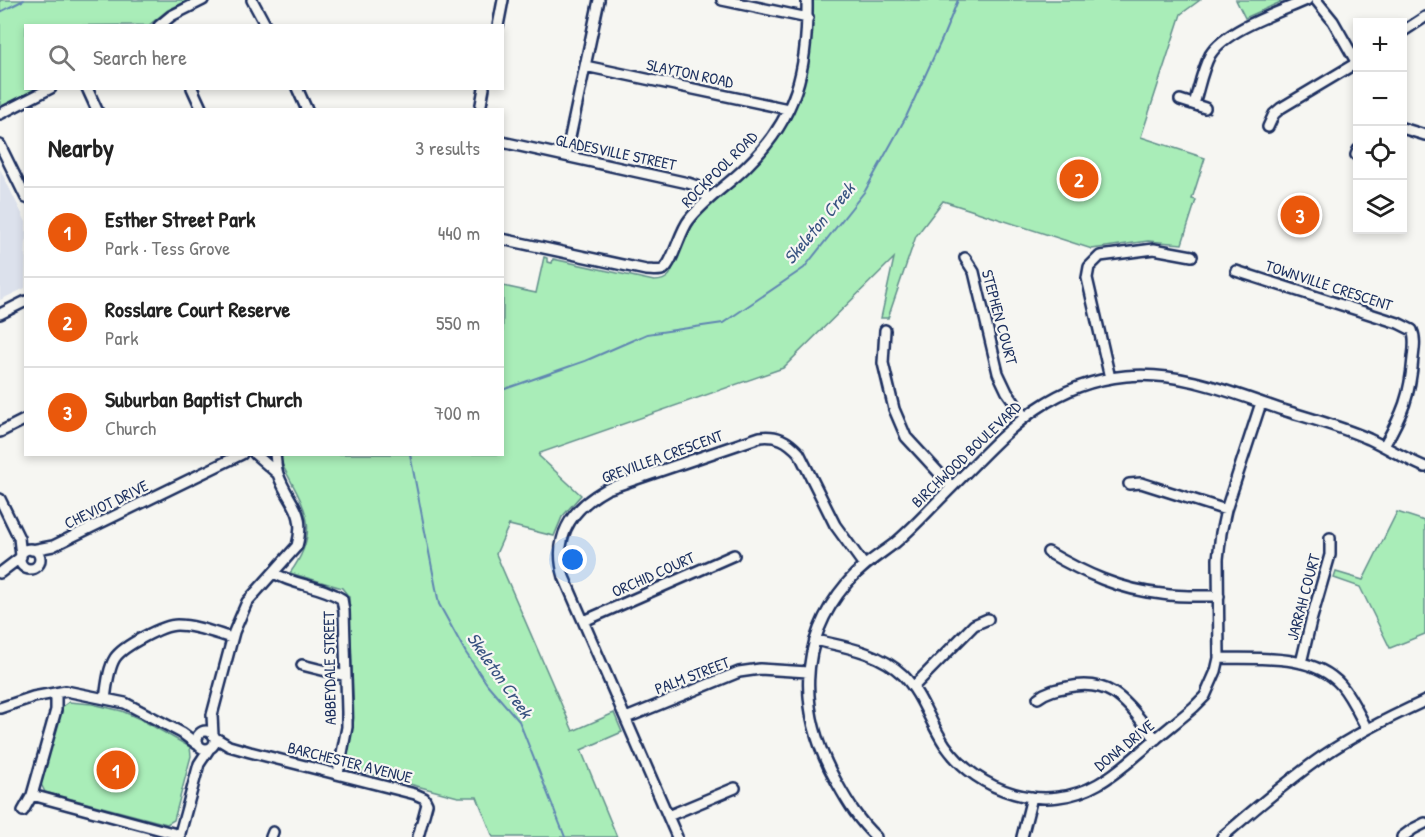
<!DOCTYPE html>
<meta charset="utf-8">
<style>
:root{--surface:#fff;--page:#f6f6f6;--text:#222;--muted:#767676;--line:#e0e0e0;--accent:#ea580c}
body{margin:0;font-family:"Patrick Hand",sans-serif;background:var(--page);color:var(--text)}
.controls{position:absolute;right:18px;top:18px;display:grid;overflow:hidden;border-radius:0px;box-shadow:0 3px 9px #0003}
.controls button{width:54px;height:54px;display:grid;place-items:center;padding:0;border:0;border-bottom:2px solid var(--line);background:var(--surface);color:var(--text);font:30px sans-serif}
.you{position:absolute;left:573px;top:560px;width:21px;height:21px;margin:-15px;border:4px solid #fff;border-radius:50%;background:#1a73e8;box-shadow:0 0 0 9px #1a73e833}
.badge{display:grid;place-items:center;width:39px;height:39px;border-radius:50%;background:var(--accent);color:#fff;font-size:20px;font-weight:700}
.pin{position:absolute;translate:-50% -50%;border:3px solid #fff;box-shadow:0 2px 6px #0006}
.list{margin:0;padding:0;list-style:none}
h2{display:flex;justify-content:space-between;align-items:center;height:78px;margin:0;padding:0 24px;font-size:26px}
h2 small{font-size:20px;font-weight:400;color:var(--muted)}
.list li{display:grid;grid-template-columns:39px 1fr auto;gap:18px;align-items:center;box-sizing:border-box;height:90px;padding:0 24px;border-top:2px solid var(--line)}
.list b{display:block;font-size:22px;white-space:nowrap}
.list p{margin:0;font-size:20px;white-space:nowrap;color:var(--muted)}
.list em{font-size:20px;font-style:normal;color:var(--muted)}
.icon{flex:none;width:33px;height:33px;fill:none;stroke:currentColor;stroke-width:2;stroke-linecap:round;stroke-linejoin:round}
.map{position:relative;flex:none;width:1425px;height:837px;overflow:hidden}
.search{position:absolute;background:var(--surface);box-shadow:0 3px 9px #0003;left:24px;top:24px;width:480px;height:66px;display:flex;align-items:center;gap:15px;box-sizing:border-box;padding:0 21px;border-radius:0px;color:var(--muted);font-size:22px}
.panel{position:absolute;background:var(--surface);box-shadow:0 3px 9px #0003;left:24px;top:108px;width:480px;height:348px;border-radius:0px}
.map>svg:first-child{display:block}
.built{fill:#dce1ec}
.green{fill:#a9edb8;stroke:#628e8b;stroke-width:1.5}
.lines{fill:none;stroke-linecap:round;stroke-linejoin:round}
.stream{stroke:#5f85b1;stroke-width:2}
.minor-casing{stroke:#1b2f5e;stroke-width:14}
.minor{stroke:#f6f6f2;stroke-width:9}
.labels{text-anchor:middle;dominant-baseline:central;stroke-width:4.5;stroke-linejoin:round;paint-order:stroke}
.street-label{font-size:16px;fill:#1b2f5e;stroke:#f6f6f2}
.water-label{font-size:18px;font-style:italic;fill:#385381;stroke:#f6f6f2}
</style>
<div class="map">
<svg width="1425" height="837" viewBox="0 0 1425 837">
<rect width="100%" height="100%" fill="#f6f6f2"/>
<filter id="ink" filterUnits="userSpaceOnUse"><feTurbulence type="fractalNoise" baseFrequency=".0167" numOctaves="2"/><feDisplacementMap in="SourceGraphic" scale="12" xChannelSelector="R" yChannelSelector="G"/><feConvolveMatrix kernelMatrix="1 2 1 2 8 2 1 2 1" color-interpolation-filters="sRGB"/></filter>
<g filter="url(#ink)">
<path class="built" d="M0,169L26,222L25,288L0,300Z"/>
<path class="green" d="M0,0H189L168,10L149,25L26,26V88L38,89L0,107Z
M812,0H1200L1181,14L1141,137L1205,158L1192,199L1196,200L1182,244L1148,241L1092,249L943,201L916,236L888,318H881L894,258L783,368L540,453L539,456L581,495L562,517L554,536L509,525L496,554L573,731L614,713L622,732L581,750L617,837H493L477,797H458L349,768L346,764L354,718L349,597L342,588L290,573C324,526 302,505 280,460L283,454H502L503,286L536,293L544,257L547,258V262L552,263L553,259L654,281C674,281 672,267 677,253C680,245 684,235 689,228C699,211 727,190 742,176C799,123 814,78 812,0Z
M1236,0H1285L1245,18Z
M1397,512L1425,521V634L1390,648L1360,587L1334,578L1336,572L1363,580Z
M69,702L92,704L122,711L142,720L190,747L191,756L174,820L167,824L45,792L41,784L62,707Z"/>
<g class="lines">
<path class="stream" d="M0,12L24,0
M502,390L585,361L647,334L723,323L804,268L865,191L906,117L942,39L958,0
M410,454L439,604L466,653L487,684L519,721L565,837"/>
<g class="minor-casing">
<path id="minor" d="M252,0L266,26
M722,0L808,18
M1316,0L1333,21L1358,65
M159,26L171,16L203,0
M498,26L503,0
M1402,32L1425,17
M585,66L788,109
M87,88L97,110
M192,88L202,110
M297,88L307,110
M1180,100L1205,108
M1194,104C1199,88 1202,70 1210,55C1226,29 1280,12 1307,0
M480,110L484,88
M0,114L51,88
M1268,127L1274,114L1281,108L1358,62
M1402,128L1425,135
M502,142L688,183L697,186L709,199
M0,145L26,198
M1356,155L1358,150
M566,156L599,0
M502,239L646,270C652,270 659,272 664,269C673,262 680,231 689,220C705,199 728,185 746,167C797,118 808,68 807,0
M965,258L974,272L998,373L1007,392L1024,416
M1236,271L1398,323L1412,330C1416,339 1414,349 1413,358C1410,396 1403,413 1384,446
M0,314L26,301
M885,330L883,363L894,409L906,437L952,487
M1110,378L1087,278L1089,267L1100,256L1154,249L1192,256
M0,432L26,419
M255,454L278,474
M1129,484L1141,483L1226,510
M0,499L19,538L21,556
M20 559a10 10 0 1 1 20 0a10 10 0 1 1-20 0Z
M32,550L53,546L242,454
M1048,552C1084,573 1120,590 1162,594C1181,597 1200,596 1219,596
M0,573L21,557
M274,573C295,586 321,585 342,599L344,611L347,712V727L338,774
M584,621L734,555
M815,640C846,647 879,652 903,675C922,694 930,723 945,745C978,793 1046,814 1098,784C1116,774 1130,761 1145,748C1161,734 1178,721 1194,707L1205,696L1216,671L1219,658L1218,559L1221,533L1226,510L1261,403
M1219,658C1257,659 1313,653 1341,685C1352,698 1359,715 1367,729
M1301,663L1311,621L1330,555V538
M302,665L346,676
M913,687L974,625L988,619
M1038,698C1047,691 1057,689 1068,687C1115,677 1129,707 1156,739
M105,699C107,686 108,669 115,658C123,646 163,625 177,625C195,625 215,633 232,638
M0,708L33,697L66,691L125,703L182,733L197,744
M626,718L739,672L760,669L808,672
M197 740a9 9 0 1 1 18 0a9 9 0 1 1-18 0Z
M213,735L212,715L234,632L247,602L297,546C307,509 288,504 278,474C276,468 276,461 275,454
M214,737L229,746L250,752L415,794L424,798L427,804L418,837
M32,795L180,835
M23,811L32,795L56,710V694
M668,816L735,788
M179,837L199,764L209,749
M271,837L273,832
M677,837L564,577C552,536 572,508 607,489L760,437C777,435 787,440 799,453L835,525L864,565
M876,837C859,821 848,803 837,783C799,716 796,643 847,583C861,566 878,556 895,543C912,529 927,512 943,496C999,441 1041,384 1126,376C1181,371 1232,393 1283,410C1312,419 1342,427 1369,439C1388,448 1406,459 1425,467
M1022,837L1032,797
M1222,837C1255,809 1288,780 1323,756C1355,734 1390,717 1425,701
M1402,837L1413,829L1425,823"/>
</g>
<use href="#minor" class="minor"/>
</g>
</g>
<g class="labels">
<g class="street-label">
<text transform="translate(690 73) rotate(12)">SLAYTON ROAD</text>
<text transform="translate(616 152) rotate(12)">GLADESVILLE STREET</text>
<text transform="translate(719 169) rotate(-45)">ROCKPOOL ROAD</text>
<text transform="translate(1329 285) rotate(18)">TOWNVILLE CRESCENT</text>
<text transform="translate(1000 317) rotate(75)">STEPHEN COURT</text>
<text transform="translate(966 454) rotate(-44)">BIRCHWOOD BOULEVARD</text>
<text transform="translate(662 456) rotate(-20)">GREVILLEA CRESCENT</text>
<text transform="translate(106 504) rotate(-26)">CHEVIOT DRIVE</text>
<text transform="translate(653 574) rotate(-24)">ORCHID COURT</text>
<text transform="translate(1303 597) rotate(-75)">JARRAH COURT</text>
<text transform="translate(329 668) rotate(-91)">ABBEYDALE STREET</text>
<text transform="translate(692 675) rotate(-21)">PALM STREET</text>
<text transform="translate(1124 745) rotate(-39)">DONA DRIVE</text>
<text transform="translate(350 762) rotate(14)">BARCHESTER AVENUE</text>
</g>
<g class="water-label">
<text transform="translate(819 223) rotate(-50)">Skeleton Creek</text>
<text transform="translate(500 675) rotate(55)">Skeleton Creek</text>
</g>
</g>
</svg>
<div class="controls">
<button>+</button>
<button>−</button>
<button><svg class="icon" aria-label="locate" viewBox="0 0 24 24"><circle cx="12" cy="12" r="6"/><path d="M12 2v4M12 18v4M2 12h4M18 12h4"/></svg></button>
<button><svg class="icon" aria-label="layers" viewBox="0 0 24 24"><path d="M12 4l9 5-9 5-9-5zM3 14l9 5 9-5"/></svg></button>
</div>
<div class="you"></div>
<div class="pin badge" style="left:116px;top:770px">1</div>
<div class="pin badge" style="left:1079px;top:179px">2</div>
<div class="pin badge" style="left:1300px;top:215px">3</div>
<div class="search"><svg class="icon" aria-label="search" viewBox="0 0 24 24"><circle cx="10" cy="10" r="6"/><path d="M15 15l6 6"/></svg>Search here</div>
<section class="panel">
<h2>Nearby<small>3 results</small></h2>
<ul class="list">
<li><span class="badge">1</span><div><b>Esther Street Park</b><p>Park · Tess Grove</p></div><em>440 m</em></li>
<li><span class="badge">2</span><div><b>Rosslare Court Reserve</b><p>Park</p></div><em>550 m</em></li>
<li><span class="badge">3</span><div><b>Suburban Baptist Church</b><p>Church</p></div><em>700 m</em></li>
</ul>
</section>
</div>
